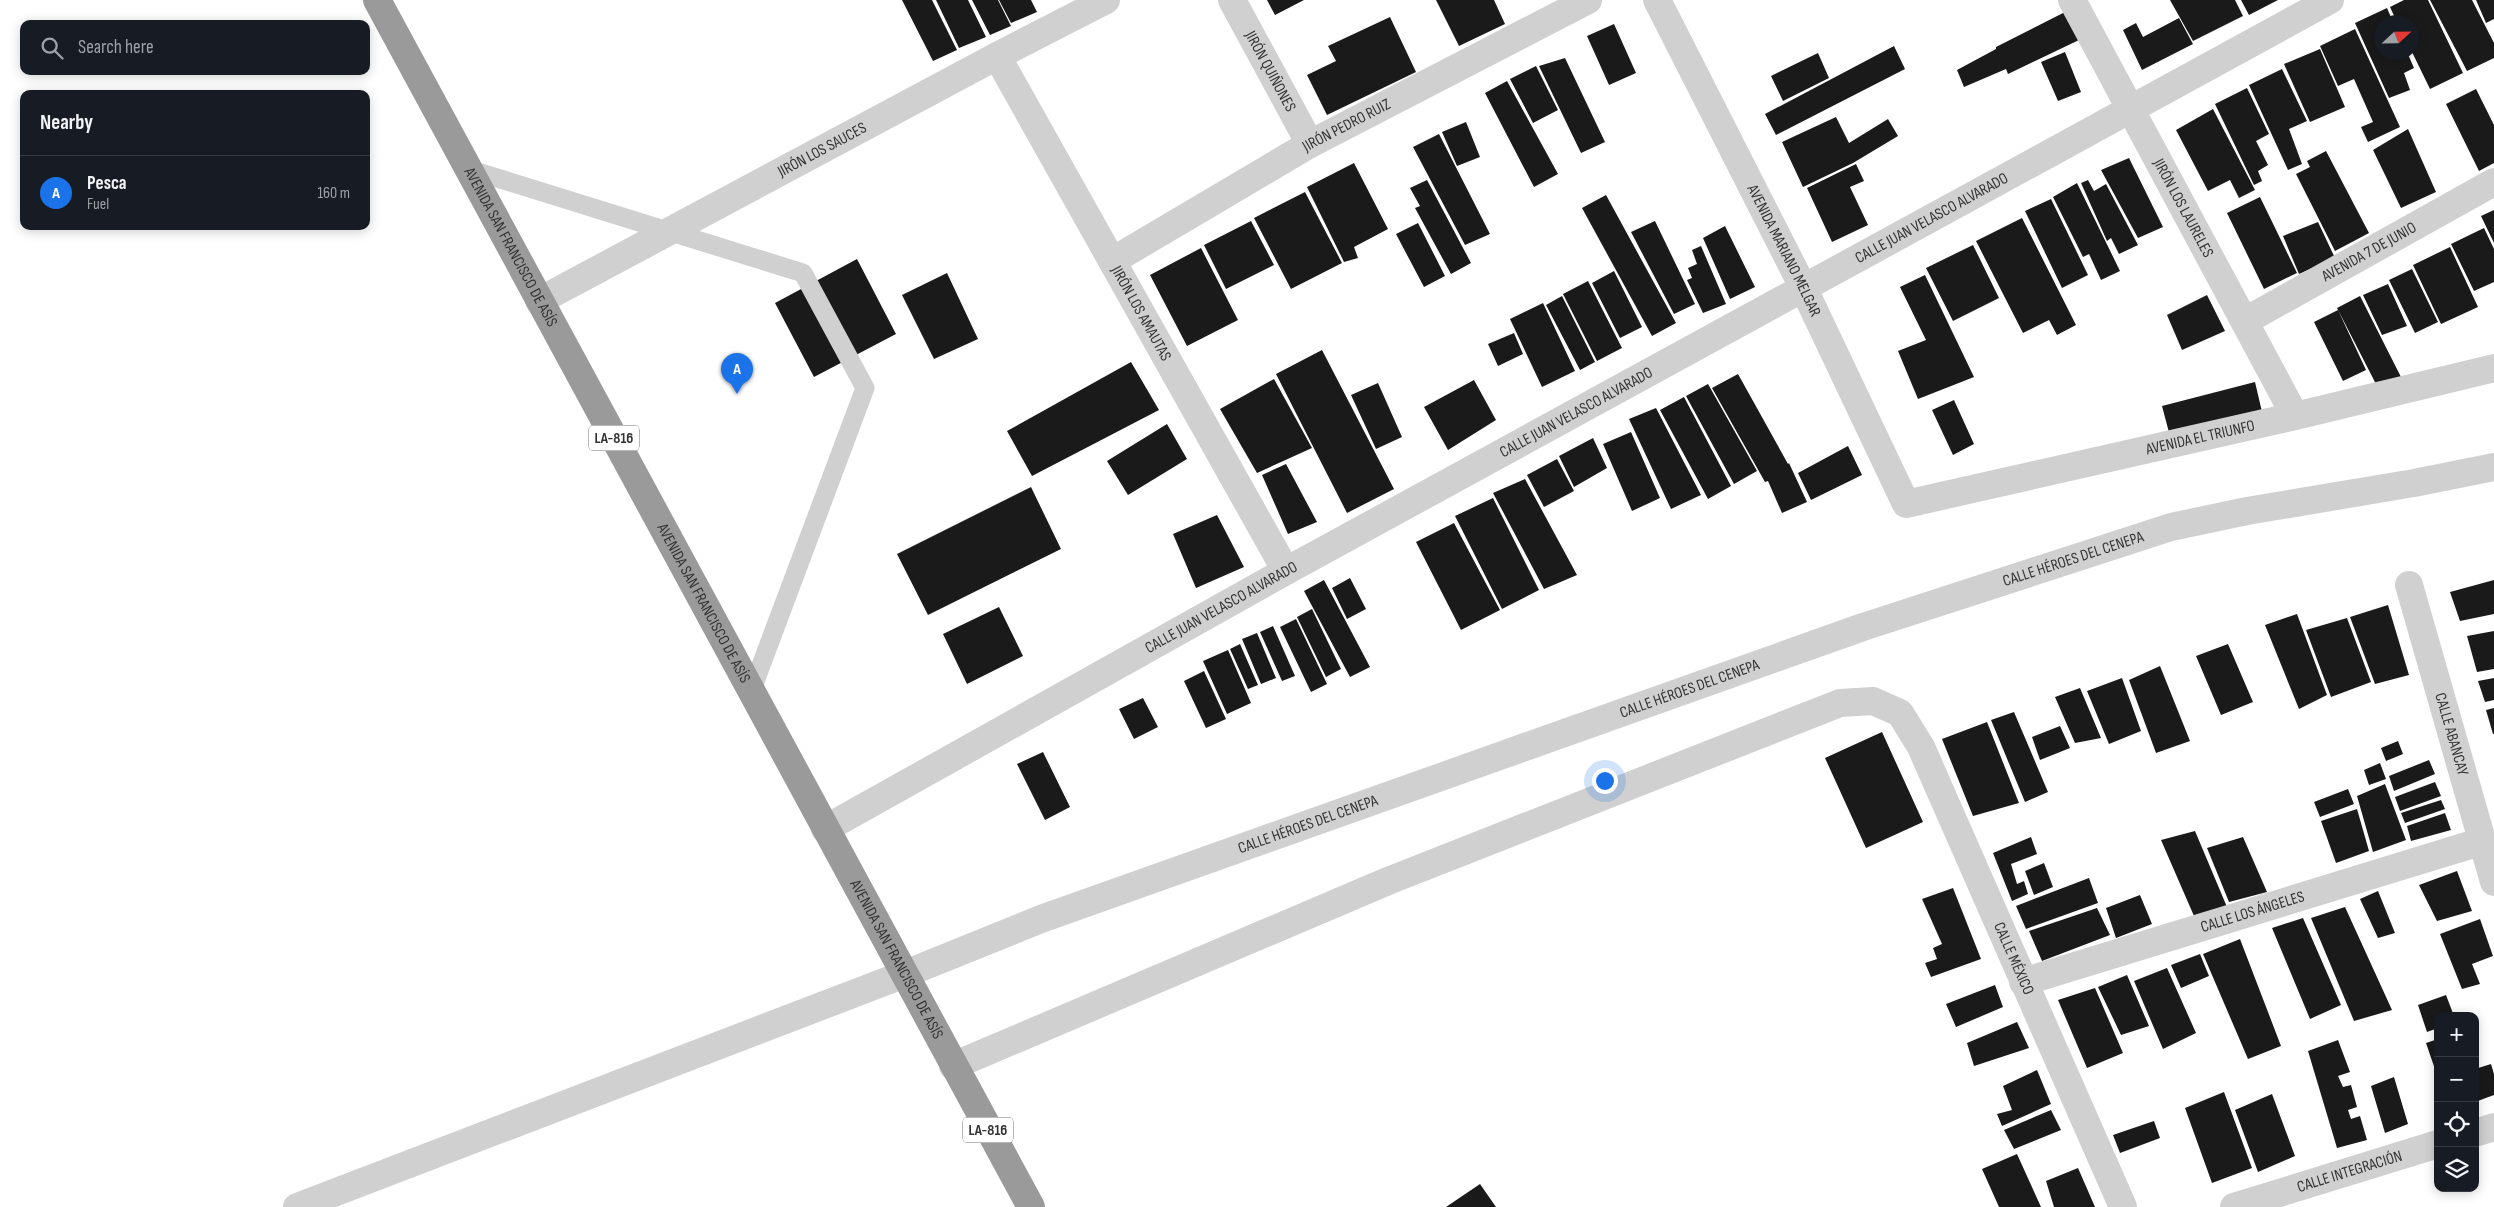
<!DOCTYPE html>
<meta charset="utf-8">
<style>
:root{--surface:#171b24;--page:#20242c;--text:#f1f3f6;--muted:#9ea1a6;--line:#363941;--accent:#1a73e8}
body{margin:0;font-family:"Sofia Sans Condensed",sans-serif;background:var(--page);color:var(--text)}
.controls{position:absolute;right:15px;bottom:15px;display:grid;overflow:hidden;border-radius:10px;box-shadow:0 2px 12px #0003}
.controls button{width:45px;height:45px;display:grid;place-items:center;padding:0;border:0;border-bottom:1px solid var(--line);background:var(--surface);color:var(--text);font:25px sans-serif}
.compass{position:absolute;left:2374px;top:15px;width:45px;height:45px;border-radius:50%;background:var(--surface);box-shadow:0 2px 12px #0003;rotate:68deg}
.you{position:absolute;left:1604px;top:780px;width:18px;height:18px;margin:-12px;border:4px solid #fff;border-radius:50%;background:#1a73e8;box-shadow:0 0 0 8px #1a73e833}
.badge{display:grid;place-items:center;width:32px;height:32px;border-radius:50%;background:var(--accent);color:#fff;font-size:16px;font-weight:700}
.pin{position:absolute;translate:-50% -41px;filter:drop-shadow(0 1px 2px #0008)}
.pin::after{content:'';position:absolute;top:26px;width:18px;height:15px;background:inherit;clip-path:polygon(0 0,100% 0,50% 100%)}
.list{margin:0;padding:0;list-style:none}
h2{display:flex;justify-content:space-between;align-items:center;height:65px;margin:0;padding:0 20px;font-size:21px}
h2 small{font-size:16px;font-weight:400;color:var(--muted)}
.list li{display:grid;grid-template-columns:32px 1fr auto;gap:15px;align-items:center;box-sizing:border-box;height:75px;padding:0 20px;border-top:1px solid var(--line)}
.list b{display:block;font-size:19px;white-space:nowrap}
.list p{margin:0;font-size:16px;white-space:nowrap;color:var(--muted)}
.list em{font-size:16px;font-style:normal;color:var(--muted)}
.icon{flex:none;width:28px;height:28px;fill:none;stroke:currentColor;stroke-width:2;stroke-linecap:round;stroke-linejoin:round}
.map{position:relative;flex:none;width:2494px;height:1207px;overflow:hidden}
.search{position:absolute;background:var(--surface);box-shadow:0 2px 12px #0003;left:20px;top:20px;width:350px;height:55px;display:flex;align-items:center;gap:12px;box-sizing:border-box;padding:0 18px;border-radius:10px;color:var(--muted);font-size:19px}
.panel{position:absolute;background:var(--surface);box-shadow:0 2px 12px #0003;left:20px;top:90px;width:350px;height:140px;border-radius:10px}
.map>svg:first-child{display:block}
.building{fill:#1a1a1a}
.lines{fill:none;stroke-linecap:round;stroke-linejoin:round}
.lane{stroke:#d0d0d0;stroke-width:19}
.street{stroke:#d0d0d0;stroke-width:28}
.highway{stroke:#9a9a9a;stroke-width:28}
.labels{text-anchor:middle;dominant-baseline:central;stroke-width:5;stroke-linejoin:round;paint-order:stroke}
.shield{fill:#fff;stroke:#707070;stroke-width:1}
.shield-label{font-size:15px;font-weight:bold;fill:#333}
.street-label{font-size:16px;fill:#333;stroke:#fff}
</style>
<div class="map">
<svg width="2494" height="1207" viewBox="0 0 2494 1207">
<rect width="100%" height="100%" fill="#fff"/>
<path class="building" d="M902,0H932L957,50L933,61Z
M936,0H968L986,37L959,48Z
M972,0H998L1011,26L990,35Z
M999,0H1031L1037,12L1011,23Z
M1267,0H1304L1275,15Z
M1436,0H1494L1505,24L1459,46Z
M2170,0H2235L2243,16L2193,41Z
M2241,0H2278L2249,15Z
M2404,0H2428L2463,73L2430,89L2412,52V22H2397L2390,7Z
M2430,0H2472L2494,43V58L2467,71Z
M2476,0H2494V19L2486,23Z
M2387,8L2393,22H2382V52H2407L2414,68L2404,73L2410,90L2389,98L2355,23Z
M2065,12L2079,40L2008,74L2006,69L1964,87L1957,70L1996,49V47Z
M1390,17L1416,72L1327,115L1307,75L1336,61L1328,46Z
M2179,18L2193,44L2142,70L2123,30L2136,23L2143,37Z
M1614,24L1636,73L1609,85L1587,36Z
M2355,29L2400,127L2368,142L2361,127L2373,122L2354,79L2338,86L2320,46Z
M1894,46L1905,69L1776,135L1765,114Z
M2320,49L2345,107L2310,122L2284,64Z
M2065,52L2081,92L2058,101L2041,62Z
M1818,53L1829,78L1783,101L1771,76Z
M1565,58L1605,142L1581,153L1539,66Z
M1536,66L1558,110L1533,123L1510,79Z
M2282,69L2307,121L2289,129L2302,164L2288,170L2249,85Z
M1507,81L1558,174L1534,187L1485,93Z
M2247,88L2269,134L2256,141L2268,165L2258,171L2262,181L2254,185L2215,104Z
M2476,89L2494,125V163L2479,171L2446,104Z
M2213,109L2255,190L2239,198L2230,180L2208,191L2176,130Z
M1836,117L1849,143L1888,119L1898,136L1853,163L1803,187L1782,142Z
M1466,122L1480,157L1457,166L1442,132Z
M2408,129L2436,192L2401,208L2373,150Z
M1439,134L1490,234L1465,245L1413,147Z
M2326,151L2369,233L2335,251L2296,174L2310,167L2307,161Z
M2129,158L2163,227L2138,238L2101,170Z
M1354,163L1388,229L1354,247L1358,258L1344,262L1307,187Z
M1856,164L1864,181L1850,187L1868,225L1832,242L1807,188Z
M1427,180L1471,263L1451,274L1415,208L1420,206L1410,188Z
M2088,180L2094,191L2106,184L2138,245L2119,254L2111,238L2107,241L2081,183Z
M2077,183L2120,271L2101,280L2089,254L2083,257L2053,197Z
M1305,192L1342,263L1291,289L1254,218Z
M1606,195L1676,323L1652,336L1582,208Z
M2260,197L2297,273L2264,289L2227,213Z
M2051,199L2088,275L2062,288L2025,211Z
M2494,210V243L2481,216Z
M2022,218L2076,325L2057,335L2049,320L2023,333L1976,241Z
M1251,221L1274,265L1226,289L1204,245Z
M1655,221L1695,304L1674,314L1631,232Z
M2318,222L2335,258L2299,274L2283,236Z
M1418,223L1445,276L1424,287L1396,234Z
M1725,226L1755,287L1730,299L1703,238Z
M2484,228L2494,249V282L2474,291L2451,244Z
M1973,245L1999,298L1953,321L1926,268Z
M1701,246L1726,304L1703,313L1687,280L1692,278L1688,268L1697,264L1692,250Z
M2450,247L2478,307L2441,324L2413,265Z
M1201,248L1238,320L1187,346L1150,275Z
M857,259L896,334L814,377L775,303Z
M2412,269L2438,322L2415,333L2389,280Z
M1614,271L1642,327L1620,338L1592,283Z
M947,273L978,339L934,359L902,295Z
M1925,275L1974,377L1918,399L1898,351L1926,340L1900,287Z
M1588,281L1622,348L1597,361L1563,294Z
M2388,284L2407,326L2382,335L2363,295Z
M2207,295L2225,331L2182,350L2167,315Z
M1562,296L1595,362L1580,370L1546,305Z
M2360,296L2402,379L2378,388L2337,308Z
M1543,303L1575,371L1542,387L1510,319Z
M2338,310L2366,370L2343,381L2314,322Z
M1514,333L1523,354L1498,366L1488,344Z
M1322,350L1394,489L1347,513L1276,374Z
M1131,362L1159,410L1032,476L1007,431Z
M1738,374L1788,464L1789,463L1807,502L1782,513L1768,481L1765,482L1712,388Z
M1274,379L1312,448L1257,473L1220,409Z
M1474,380L1496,420L1448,450L1424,407Z
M2255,382L2263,416L2171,440L2162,406Z
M1378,383L1402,437L1376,449L1351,395Z
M1708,384L1757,471L1734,484L1686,396Z
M1684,397L1731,486L1708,499L1660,410Z
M1954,400L1974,444L1953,455L1932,410Z
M1656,408L1701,495L1671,509L1629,419Z
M1167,424L1187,459L1128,495L1107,461Z
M1631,432L1660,498L1632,511L1603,444Z
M1593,438L1607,468L1574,487L1559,456Z
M1848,446L1862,475L1811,500L1798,473Z
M1557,459L1574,491L1544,507L1527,475Z
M1286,464L1317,522L1288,534L1262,475Z
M1525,479L1577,575L1544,589L1493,493Z
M1031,487L1061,549L928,615L897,554Z
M1493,498L1539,590L1502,609L1455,516Z
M1217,515L1244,567L1196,588L1173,534Z
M1454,523L1500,610L1461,630L1416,542Z
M1350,578L1366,609L1347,619L1332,588Z
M1324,580L1370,667L1350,677L1304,591Z
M2494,580V614L2460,621L2450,592Z
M2388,605L2409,675L2375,684L2350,617Z
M999,607L1023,656L967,684L943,634Z
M1312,609L1341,669L1326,677L1297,617Z
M2297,614L2327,695L2299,709L2265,625Z
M2347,618L2371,682L2331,697L2306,630Z
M1296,619L1327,684L1311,692L1280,627Z
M1273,626L1295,676L1282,681L1260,632Z
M2494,631V669L2477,672L2467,636Z
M1257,633L1276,678L1261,684L1242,639Z
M1240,644L1258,685L1248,689L1230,649Z
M2228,644L2253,702L2221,715L2196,656Z
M1228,650L1251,703L1227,714L1203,661Z
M2160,666L2190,741L2156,753L2129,680Z
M1204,671L1226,719L1206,728L1184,681Z
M2122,678L2141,731L2109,744L2087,691Z
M2494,678V700L2485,702L2478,681Z
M2080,688L2101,738L2075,743L2055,697Z
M1143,698L1158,727L1134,739L1119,709Z
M2494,708V734H2493L2486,710Z
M2014,712L2048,792L2025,802L1991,720Z
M1987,722L2019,803L1973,816L1942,739Z
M2060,726L2070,748L2040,760L2032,737Z
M1882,732L1923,822L1866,848L1825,758Z
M2398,741L2403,754L2386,761L2381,748Z
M1043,752L1070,807L1045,820L1017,764Z
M2429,760L2435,774L2394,791L2389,776Z
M2380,763L2386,779L2369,785L2364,770Z
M2435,782L2441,796L2400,811L2395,797Z
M2385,784L2406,840L2373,852L2357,796Z
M2348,789L2354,804L2320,817L2314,802Z
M2441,800L2445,809L2405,823L2401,813Z
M2357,809L2369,851L2336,863L2321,821Z
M2445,813L2451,830L2411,841L2407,826Z
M2195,831L2227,907L2194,916L2161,840Z
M2031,837L2037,854L2011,864L2017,884L2024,881L2028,894L2012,901L1993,853Z
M2243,837L2267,892L2229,902L2207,848Z
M2044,863L2053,887L2034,895L2025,871Z
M2457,871L2472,911L2437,921L2419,885Z
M2089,878L2098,903L2026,929L2016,906Z
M1953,888L1981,959L1931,977L1925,963L1937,959L1933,948L1942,944L1922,899Z
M2378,891L2395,933L2378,938L2360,899Z
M2140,895L2152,924L2116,938L2106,908Z
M2345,907L2392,1010L2354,1021L2311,918Z
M2097,908L2110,935L2042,961L2029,931Z
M2303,918L2341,1005L2310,1019L2272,928Z
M2480,919L2493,956L2472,964L2480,984L2462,989L2440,934Z
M2240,939L2281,1046L2248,1059L2203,954Z
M2200,954L2209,976L2181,988L2171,965Z
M2167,968L2196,1033L2163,1049L2134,981Z
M2127,975L2149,1026L2121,1035L2098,987Z
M1995,985L2003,1007L1956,1027L1946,1004Z
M2095,988L2123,1053L2087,1068L2058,1000Z
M2446,995L2454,1016H2438V1028L2427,1032L2418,1005Z
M2017,1022L2029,1048L1974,1066L1967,1043Z
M2438,1039V1075H2437L2426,1043Z
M2338,1040L2350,1072L2338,1076L2343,1087L2351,1085L2357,1107L2348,1110L2351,1119L2360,1116L2367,1140L2337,1148L2308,1051Z
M2491,1064L2494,1074V1095L2475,1102V1069Z
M2037,1070L2051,1104L2002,1126L1997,1114L2012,1110L2003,1086Z
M2394,1077L2408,1124L2385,1133L2371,1086Z
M2224,1092L2252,1168L2212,1183L2185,1108Z
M2272,1094L2295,1156L2258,1172L2235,1110Z
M2051,1110L2061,1130L2014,1149L2004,1130Z
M2154,1121L2160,1138L2120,1153L2113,1135Z
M2017,1154L2041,1207H1999L1982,1169Z
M2078,1168L2095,1207H2054L2046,1181Z
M1480,1184L1496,1207H1446Z"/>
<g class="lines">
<path class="lane" d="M468,169L803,273L865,388L751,692"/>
<g class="street">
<path id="s1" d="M1232,0L1310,144"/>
<path id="s2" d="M1657,0L1803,287L1906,504L2295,416L2494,368"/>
<path id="s3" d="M2072,0L2295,416"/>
<path id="s4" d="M997,56L1286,571"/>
<path id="s5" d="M1112,261L1310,144L1588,0"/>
<path id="s6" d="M539,301L997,56L1106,0"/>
<path id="s7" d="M2245,321L2494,182"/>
<path id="s8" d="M2409,585L2494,882"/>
<path id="s9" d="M825,829L1286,571L2330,0"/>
<path id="s10" d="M2023,982L2483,841"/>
<path id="s11" d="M953,1066L1388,881L1840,703L1873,701L1900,713L1921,747L2123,1207"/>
<path d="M2475,1133L2494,1127"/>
<path id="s12" d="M297,1207L905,974L1041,919L1863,627L2171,527L2247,511L2414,483L2494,467"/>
<path id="s13" d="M2234,1207L2438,1144"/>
</g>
<path class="highway" id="s14" d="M377,0L1031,1207"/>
</g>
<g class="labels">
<g class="shield">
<rect x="589" y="425.5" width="50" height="25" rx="4"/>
<rect x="963" y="1117.5" width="50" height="25" rx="4"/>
</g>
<g class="shield-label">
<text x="614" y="438">LA-816</text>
<text x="988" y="1130">LA-816</text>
</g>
<g class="street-label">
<text stroke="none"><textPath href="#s1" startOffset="81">JIRÓN QUIÑONES</textPath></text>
<text stroke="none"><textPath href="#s5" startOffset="271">JIRÓN PEDRO RUIZ</textPath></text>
<text stroke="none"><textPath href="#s6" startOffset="321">JIRÓN LOS SAUCES</textPath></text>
<text stroke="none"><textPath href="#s3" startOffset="236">JIRÓN LOS LAURELES</textPath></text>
<text stroke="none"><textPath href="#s9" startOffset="1264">CALLE JUAN VELASCO ALVARADO</textPath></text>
<text stroke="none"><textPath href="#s14" startOffset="281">AVENIDA SAN FRANCISCO DE ASÍS</textPath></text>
<text stroke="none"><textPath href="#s2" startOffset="281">AVENIDA MARIANO MELGAR</textPath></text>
<text stroke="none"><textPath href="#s7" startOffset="142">AVENIDA 7 DE JUNIO</textPath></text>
<text stroke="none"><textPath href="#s4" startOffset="295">JIRÓN LOS AMAUTAS</textPath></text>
<text stroke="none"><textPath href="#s9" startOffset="859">CALLE JUAN VELASCO ALVARADO</textPath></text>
<text stroke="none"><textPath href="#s2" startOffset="864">AVENIDA EL TRIUNFO</textPath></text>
<text stroke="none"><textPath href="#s12" startOffset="1891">CALLE HÉROES DEL CENEPA</textPath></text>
<text stroke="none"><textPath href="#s14" startOffset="686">AVENIDA SAN FRANCISCO DE ASÍS</textPath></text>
<text stroke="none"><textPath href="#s9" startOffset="454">CALLE JUAN VELASCO ALVARADO</textPath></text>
<text stroke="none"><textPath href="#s12" startOffset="1486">CALLE HÉROES DEL CENEPA</textPath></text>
<text stroke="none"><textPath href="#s8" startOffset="155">CALLE ABANCAY</textPath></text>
<text stroke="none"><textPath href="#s12" startOffset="1081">CALLE HÉROES DEL CENEPA</textPath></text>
<text stroke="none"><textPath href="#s10" startOffset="240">CALLE LOS ÁNGELES</textPath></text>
<text stroke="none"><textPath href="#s11" startOffset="1292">CALLE MÉXICO</textPath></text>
<text stroke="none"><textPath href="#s14" startOffset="1091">AVENIDA SAN FRANCISCO DE ASÍS</textPath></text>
<text stroke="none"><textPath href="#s13" startOffset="121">CALLE INTEGRACIÓN</textPath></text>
</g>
</g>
</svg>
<div class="controls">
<button>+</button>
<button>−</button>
<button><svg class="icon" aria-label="locate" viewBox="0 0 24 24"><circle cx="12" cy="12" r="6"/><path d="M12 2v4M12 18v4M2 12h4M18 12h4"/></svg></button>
<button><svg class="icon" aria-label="layers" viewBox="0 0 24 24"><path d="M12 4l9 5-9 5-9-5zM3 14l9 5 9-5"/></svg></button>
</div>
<svg class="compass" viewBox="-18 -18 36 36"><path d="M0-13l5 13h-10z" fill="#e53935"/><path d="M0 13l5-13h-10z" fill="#9ea1a6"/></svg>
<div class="you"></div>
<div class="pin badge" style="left:737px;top:394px">A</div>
<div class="search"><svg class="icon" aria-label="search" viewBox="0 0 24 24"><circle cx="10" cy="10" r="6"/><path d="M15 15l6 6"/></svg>Search here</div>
<section class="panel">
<h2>Nearby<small></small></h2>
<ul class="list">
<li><span class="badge">A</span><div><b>Pesca</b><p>Fuel</p></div><em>160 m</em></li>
</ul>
</section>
</div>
